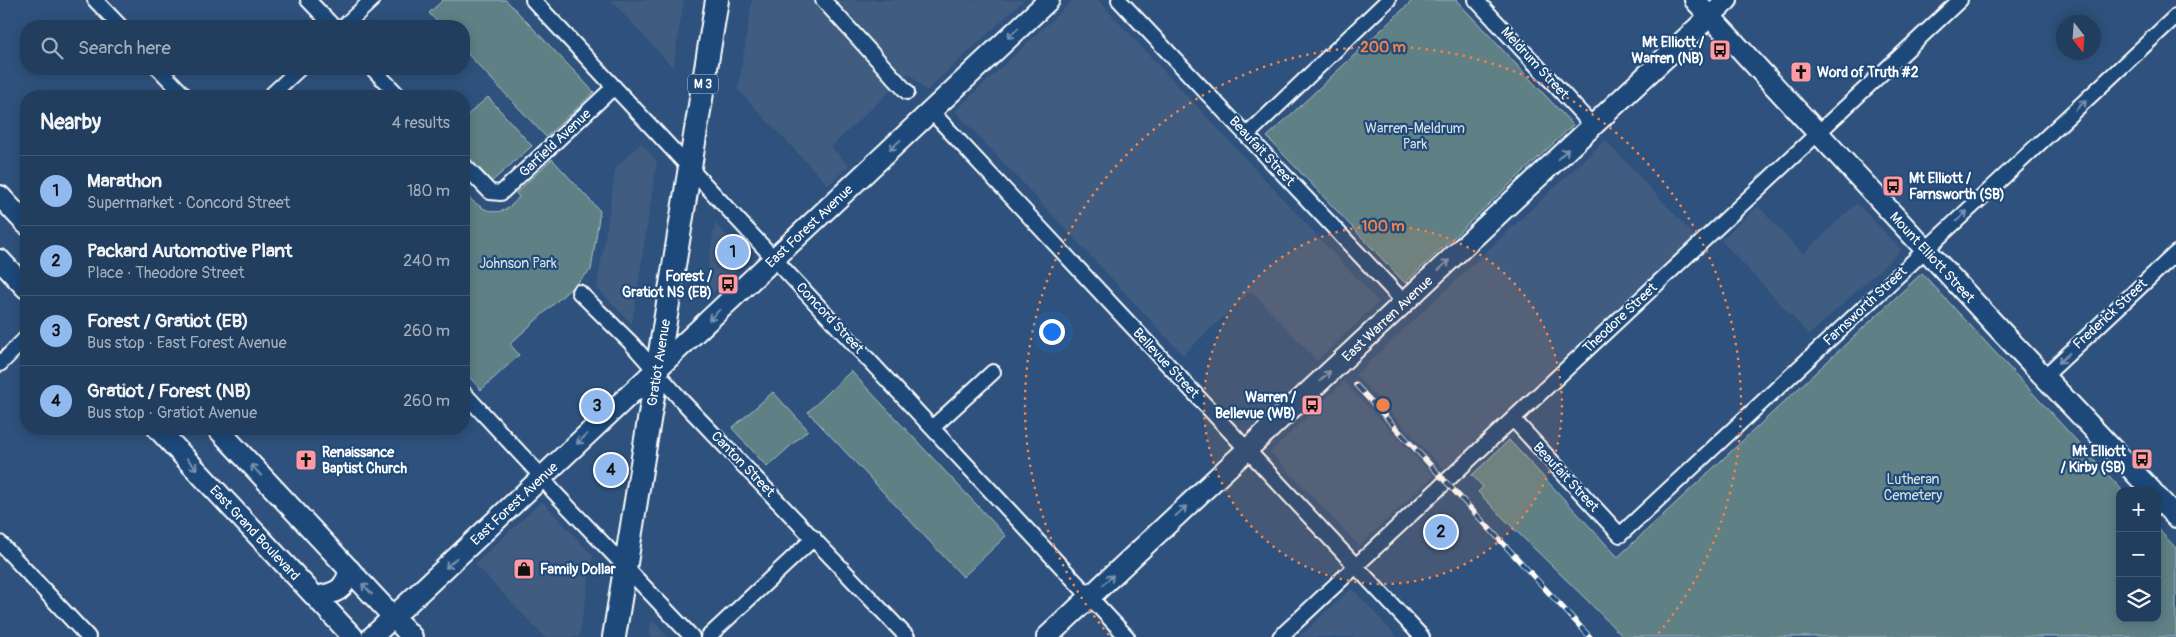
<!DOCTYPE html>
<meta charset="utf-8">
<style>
:root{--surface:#223e5e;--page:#2a4564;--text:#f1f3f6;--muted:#a2aebc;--line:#3f5773;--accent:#90b9f0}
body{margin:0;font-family:Pangolin,sans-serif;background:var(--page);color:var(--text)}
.controls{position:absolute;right:15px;bottom:15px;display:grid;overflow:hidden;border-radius:10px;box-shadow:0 2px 12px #0003}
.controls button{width:45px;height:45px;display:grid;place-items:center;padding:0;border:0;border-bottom:1px solid var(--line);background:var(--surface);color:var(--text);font:25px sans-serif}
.compass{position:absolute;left:2056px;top:15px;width:45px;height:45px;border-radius:50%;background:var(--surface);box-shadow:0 2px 12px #0003;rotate:163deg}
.you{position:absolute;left:1051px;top:331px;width:18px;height:18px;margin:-12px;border:4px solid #fff;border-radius:50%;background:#1a73e8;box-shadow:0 0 0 8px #1a73e833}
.badge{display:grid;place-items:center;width:32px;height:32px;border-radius:50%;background:var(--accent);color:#111;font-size:16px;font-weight:700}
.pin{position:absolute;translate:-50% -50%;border:2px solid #fff;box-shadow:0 1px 5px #0006}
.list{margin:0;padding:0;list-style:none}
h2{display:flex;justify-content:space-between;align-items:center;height:65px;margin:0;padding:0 20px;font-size:21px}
h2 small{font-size:16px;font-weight:400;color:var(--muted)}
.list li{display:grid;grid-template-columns:32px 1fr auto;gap:15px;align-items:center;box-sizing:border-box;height:70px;padding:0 20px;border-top:1px solid var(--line)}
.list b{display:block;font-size:19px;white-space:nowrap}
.list p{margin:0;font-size:16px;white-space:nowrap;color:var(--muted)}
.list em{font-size:16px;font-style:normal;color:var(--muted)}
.icon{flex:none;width:28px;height:28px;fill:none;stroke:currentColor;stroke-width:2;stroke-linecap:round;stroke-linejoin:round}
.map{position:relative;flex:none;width:2176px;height:637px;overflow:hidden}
.search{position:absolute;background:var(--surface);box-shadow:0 2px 12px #0003;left:20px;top:20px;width:450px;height:55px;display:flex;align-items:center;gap:12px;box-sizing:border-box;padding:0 18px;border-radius:20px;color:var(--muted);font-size:19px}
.panel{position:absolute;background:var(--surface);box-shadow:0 2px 12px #0003;left:20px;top:90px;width:450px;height:345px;border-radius:20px}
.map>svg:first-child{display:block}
.built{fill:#3f5c80}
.green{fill:#5e8186;stroke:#aec0c2}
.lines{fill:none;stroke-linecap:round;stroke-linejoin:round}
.street-casing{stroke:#fff;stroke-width:18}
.secondary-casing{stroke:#fff;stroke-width:24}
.primary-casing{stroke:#fff;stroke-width:26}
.street{stroke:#1f4a7a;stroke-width:14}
.secondary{stroke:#1f4a7a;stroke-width:20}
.primary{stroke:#1f4a7a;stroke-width:22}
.rail-casing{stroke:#fff;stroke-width:5.5}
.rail{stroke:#1f4a7a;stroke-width:4;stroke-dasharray:11;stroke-linecap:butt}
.oneway{stroke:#7992af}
.ring{fill:none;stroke:#ee8249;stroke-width:2.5;stroke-dasharray:2.5 5}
.labels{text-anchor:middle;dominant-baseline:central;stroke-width:4.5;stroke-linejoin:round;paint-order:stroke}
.shield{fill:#1f4a7a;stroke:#bcc9d7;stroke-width:1}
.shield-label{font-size:12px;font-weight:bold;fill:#fff}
.poi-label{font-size:14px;font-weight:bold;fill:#fff;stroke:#1f4a7a;text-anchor:end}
.street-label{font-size:14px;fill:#fff;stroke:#1f4a7a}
.park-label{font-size:14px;fill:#d7e0e1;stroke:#1f4a7a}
.centre{fill:#ee8249;stroke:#1f4a7a;stroke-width:2.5}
.ring-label{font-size:15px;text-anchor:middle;font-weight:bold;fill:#ee8249;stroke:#1f4a7a;stroke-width:4.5;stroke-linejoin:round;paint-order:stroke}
</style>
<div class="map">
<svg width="2176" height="637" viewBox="0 0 2176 637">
<rect width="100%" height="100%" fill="#2e527d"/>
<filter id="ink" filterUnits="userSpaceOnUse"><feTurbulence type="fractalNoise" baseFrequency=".02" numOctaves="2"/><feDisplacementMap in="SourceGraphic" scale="10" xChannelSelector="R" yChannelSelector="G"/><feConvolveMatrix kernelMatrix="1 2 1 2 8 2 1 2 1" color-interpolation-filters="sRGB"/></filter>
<g filter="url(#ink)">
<path class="built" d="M611,0H684L673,68Z
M752,0H1024L926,91L909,73L831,147L849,166L828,185L738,90Z
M1073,0H1098L1379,302L1317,361L1251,291L1183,355L955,111Z
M1605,140L1695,236L1445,471L1355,375Z
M641,143L657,161L632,324L597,288L616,167Z
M1857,203L1901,250L1809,335L1721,240L1758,206L1803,254Z
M715,223L749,259L703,301Z
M1344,381L1434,476L1359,546L1270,452Z
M542,501L593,556L579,637H544L475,564Z
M1352,588L1397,637H1299Z
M652,620L668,637H649Z"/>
<path class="green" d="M443,0H506L594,92L546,137L464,50V26H441L429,13Z
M1413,0H1456L1573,125L1405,283L1267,137Z
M488,97L532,146L490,183L464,153V118Z
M552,159L600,211L591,270L510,344L519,355L481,390L464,371V201L468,197C487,214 502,219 519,197L516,193Z
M1922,273L2123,491H2120V618H2157V528L2176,548V637H1623C1576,587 1525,542 1478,492L1483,487L1472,475L1509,440L1618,557Z
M851,371L1006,536L963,577L808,412Z
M773,392L808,430L767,467L732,428Z"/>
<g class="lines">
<g class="street-casing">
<path id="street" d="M95,0L120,26
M308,0L333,26
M533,0L1127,637
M823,0L907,92
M1119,0L1404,302
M1476,0L1593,126
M344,26L372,0
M159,69L185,96
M373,69L399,96
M270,96L299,69
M931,111L1422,637
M1247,135L1388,0
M464,165L490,192L501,193L614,87
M579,292L631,343L683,402L907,637
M0,364L26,338
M2045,376L2176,253
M464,393L542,477L553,491L692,637
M1513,419L1620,535L2176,16
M932,428L993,372
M0,543L88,637
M708,637L814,538
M1280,637L1960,0"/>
</g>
<g class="secondary-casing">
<g id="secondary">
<path id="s1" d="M1695,0L1999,329L2152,491"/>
<path d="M0,196L26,224"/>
<path d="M0,260L26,288"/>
<path id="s2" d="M158,429L353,637"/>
<path d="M218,429L412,637"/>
<path d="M2157,497L2176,517"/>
<path d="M316,597C336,593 344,591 350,570"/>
<path id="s3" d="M372,637L1049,0"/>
<path id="s4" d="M1047,637L1727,0"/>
</g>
</g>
<g class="primary-casing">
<g id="primary">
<path id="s5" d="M614,637L717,0"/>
</g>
</g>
<use href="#street" class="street"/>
<use href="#secondary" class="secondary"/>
<use href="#primary" class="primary"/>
<g class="rail-casing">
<path id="rail" d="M1356,385L1590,637"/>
</g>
<use href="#rail" class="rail"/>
</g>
<defs><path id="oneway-shaft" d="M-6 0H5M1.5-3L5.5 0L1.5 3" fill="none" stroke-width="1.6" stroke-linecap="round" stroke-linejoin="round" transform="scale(1.25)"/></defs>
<g class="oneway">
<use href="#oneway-shaft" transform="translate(1013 33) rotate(137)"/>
<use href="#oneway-shaft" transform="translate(2081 105) rotate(-43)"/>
<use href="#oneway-shaft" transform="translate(895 145) rotate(137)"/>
<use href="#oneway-shaft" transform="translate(1563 154) rotate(-43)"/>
<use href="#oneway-shaft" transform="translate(1962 216) rotate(-43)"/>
<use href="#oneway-shaft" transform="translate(1444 265) rotate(-43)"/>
<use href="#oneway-shaft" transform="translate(714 315) rotate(137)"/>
<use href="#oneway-shaft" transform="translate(2064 358) rotate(137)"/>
<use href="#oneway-shaft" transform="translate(1325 376) rotate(-43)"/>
<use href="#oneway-shaft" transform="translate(582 439) rotate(137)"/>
<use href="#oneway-shaft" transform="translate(192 464) rotate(47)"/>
<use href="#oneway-shaft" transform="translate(256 470) rotate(-133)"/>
<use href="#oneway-shaft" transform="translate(1181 511) rotate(-43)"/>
<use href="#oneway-shaft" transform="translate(451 563) rotate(137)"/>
<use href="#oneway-shaft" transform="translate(1108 580) rotate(-43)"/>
<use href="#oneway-shaft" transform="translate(367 589) rotate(-133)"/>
</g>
</g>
<circle cx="1383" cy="405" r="179" fill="#ee8249" fill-opacity=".12"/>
<g class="ring">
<circle cx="1383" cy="405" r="179"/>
<path d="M1109 635A358 358 0 1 1 1657 635"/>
</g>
<defs>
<g id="bus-square" transform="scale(1.125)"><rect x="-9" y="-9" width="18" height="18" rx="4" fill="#ff9aa2" stroke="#1f4a7a"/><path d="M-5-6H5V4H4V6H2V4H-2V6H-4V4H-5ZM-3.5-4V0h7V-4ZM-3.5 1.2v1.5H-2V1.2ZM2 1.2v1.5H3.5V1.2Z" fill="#111"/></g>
<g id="church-square" transform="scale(1.125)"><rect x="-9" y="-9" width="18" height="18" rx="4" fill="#ff9aa2" stroke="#1f4a7a"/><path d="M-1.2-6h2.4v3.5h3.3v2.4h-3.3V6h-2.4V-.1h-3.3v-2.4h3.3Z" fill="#111"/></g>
<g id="shop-square" transform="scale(1.125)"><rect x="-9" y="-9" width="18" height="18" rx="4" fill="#ff9aa2" stroke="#1f4a7a"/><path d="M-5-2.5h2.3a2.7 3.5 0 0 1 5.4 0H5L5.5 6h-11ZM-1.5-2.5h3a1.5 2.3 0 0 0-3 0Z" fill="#111"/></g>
</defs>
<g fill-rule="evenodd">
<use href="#bus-square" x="1720" y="50"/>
<use href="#church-square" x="1801" y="72"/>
<use href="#bus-square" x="1893" y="186"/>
<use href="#bus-square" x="728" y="284"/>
<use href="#bus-square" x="1312" y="405"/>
<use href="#bus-square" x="2142" y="459"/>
<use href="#church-square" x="306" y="460"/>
<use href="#shop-square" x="524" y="569"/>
</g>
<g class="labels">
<rect class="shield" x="688" y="74.5" width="30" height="19" rx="4"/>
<g class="shield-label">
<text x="703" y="84">M 3</text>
</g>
<g class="poi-label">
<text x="1704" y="42">Mt Elliott /<tspan x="1704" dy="16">Warren (NB)</tspan></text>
<text x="1817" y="72" text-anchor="start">Word of Truth #2</text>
<text x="1909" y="178" text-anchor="start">Mt Elliott /<tspan x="1909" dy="16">Farnsworth (SB)</tspan></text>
<text x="712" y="276">Forest /<tspan x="712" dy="16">Gratiot NS (EB)</tspan></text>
<text x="1296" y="397">Warren /<tspan x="1296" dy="16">Bellevue (WB)</tspan></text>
<text x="2126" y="451">Mt Elliott<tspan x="2126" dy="16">/ Kirby (SB)</tspan></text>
<text x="322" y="452" text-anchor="start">Renaissance<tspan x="322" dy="16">Baptist Church</tspan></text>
<text x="540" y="569" text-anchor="start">Family Dollar</text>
</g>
<g class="street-label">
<text transform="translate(1535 63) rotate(47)">Meldrum Street</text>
<text transform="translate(555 143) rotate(-43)">Garfield Avenue</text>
<text transform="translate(1262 151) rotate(47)">Beaufait Street</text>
<text stroke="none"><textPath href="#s3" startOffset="600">East Forest Avenue</textPath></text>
<text stroke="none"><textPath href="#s1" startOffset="350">Mount Elliott Street</textPath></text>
<text transform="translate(1865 306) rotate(-43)">Farnsworth Street</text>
<text transform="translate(2110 314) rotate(-43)">Frederick Street</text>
<text transform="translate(830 318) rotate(47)">Concord Street</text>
<text stroke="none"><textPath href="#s4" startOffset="466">East Warren Avenue</textPath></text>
<text transform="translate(1620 318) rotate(-43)">Theodore Street</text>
<text stroke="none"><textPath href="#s5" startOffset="278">Gratiot Avenue</textPath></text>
<text transform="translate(1166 363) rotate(47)">Bellevue Street</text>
<text transform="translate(743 464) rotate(46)">Canton Street</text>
<text transform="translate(1566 477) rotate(47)">Beaufait Street</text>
<text stroke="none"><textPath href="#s3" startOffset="195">East Forest Avenue</textPath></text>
<text stroke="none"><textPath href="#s2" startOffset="142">East Grand Boulevard</textPath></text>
</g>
<g class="park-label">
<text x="1415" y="128">Warren-Meldrum<tspan x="1415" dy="16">Park</tspan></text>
<text x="518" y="263">Johnson Park</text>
<text x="1913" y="479">Lutheran<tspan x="1913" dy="16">Cemetery</tspan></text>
</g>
</g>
<circle cx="1383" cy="405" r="8" class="centre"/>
<g class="ring-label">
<text x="1383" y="52">200 m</text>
<text x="1383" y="231">100 m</text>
</g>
</svg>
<div class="controls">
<button>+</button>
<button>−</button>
<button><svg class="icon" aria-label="layers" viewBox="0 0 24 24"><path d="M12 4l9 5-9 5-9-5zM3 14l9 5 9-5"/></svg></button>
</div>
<svg class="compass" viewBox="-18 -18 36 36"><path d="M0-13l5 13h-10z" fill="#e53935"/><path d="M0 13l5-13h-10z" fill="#a2aebc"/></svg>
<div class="you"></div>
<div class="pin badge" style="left:733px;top:252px">1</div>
<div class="pin badge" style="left:1441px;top:532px">2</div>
<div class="pin badge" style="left:597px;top:406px">3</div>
<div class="pin badge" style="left:611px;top:470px">4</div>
<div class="search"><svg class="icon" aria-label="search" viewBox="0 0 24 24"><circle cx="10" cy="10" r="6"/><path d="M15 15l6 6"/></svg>Search here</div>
<section class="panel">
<h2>Nearby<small>4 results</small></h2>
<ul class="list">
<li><span class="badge">1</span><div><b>Marathon</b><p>Supermarket · Concord Street</p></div><em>180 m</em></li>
<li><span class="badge">2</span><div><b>Packard Automotive Plant</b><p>Place · Theodore Street</p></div><em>240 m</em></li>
<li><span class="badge">3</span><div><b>Forest / Gratiot (EB)</b><p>Bus stop · East Forest Avenue</p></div><em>260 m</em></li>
<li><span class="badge">4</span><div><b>Gratiot / Forest (NB)</b><p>Bus stop · Gratiot Avenue</p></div><em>260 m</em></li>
</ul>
</section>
</div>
